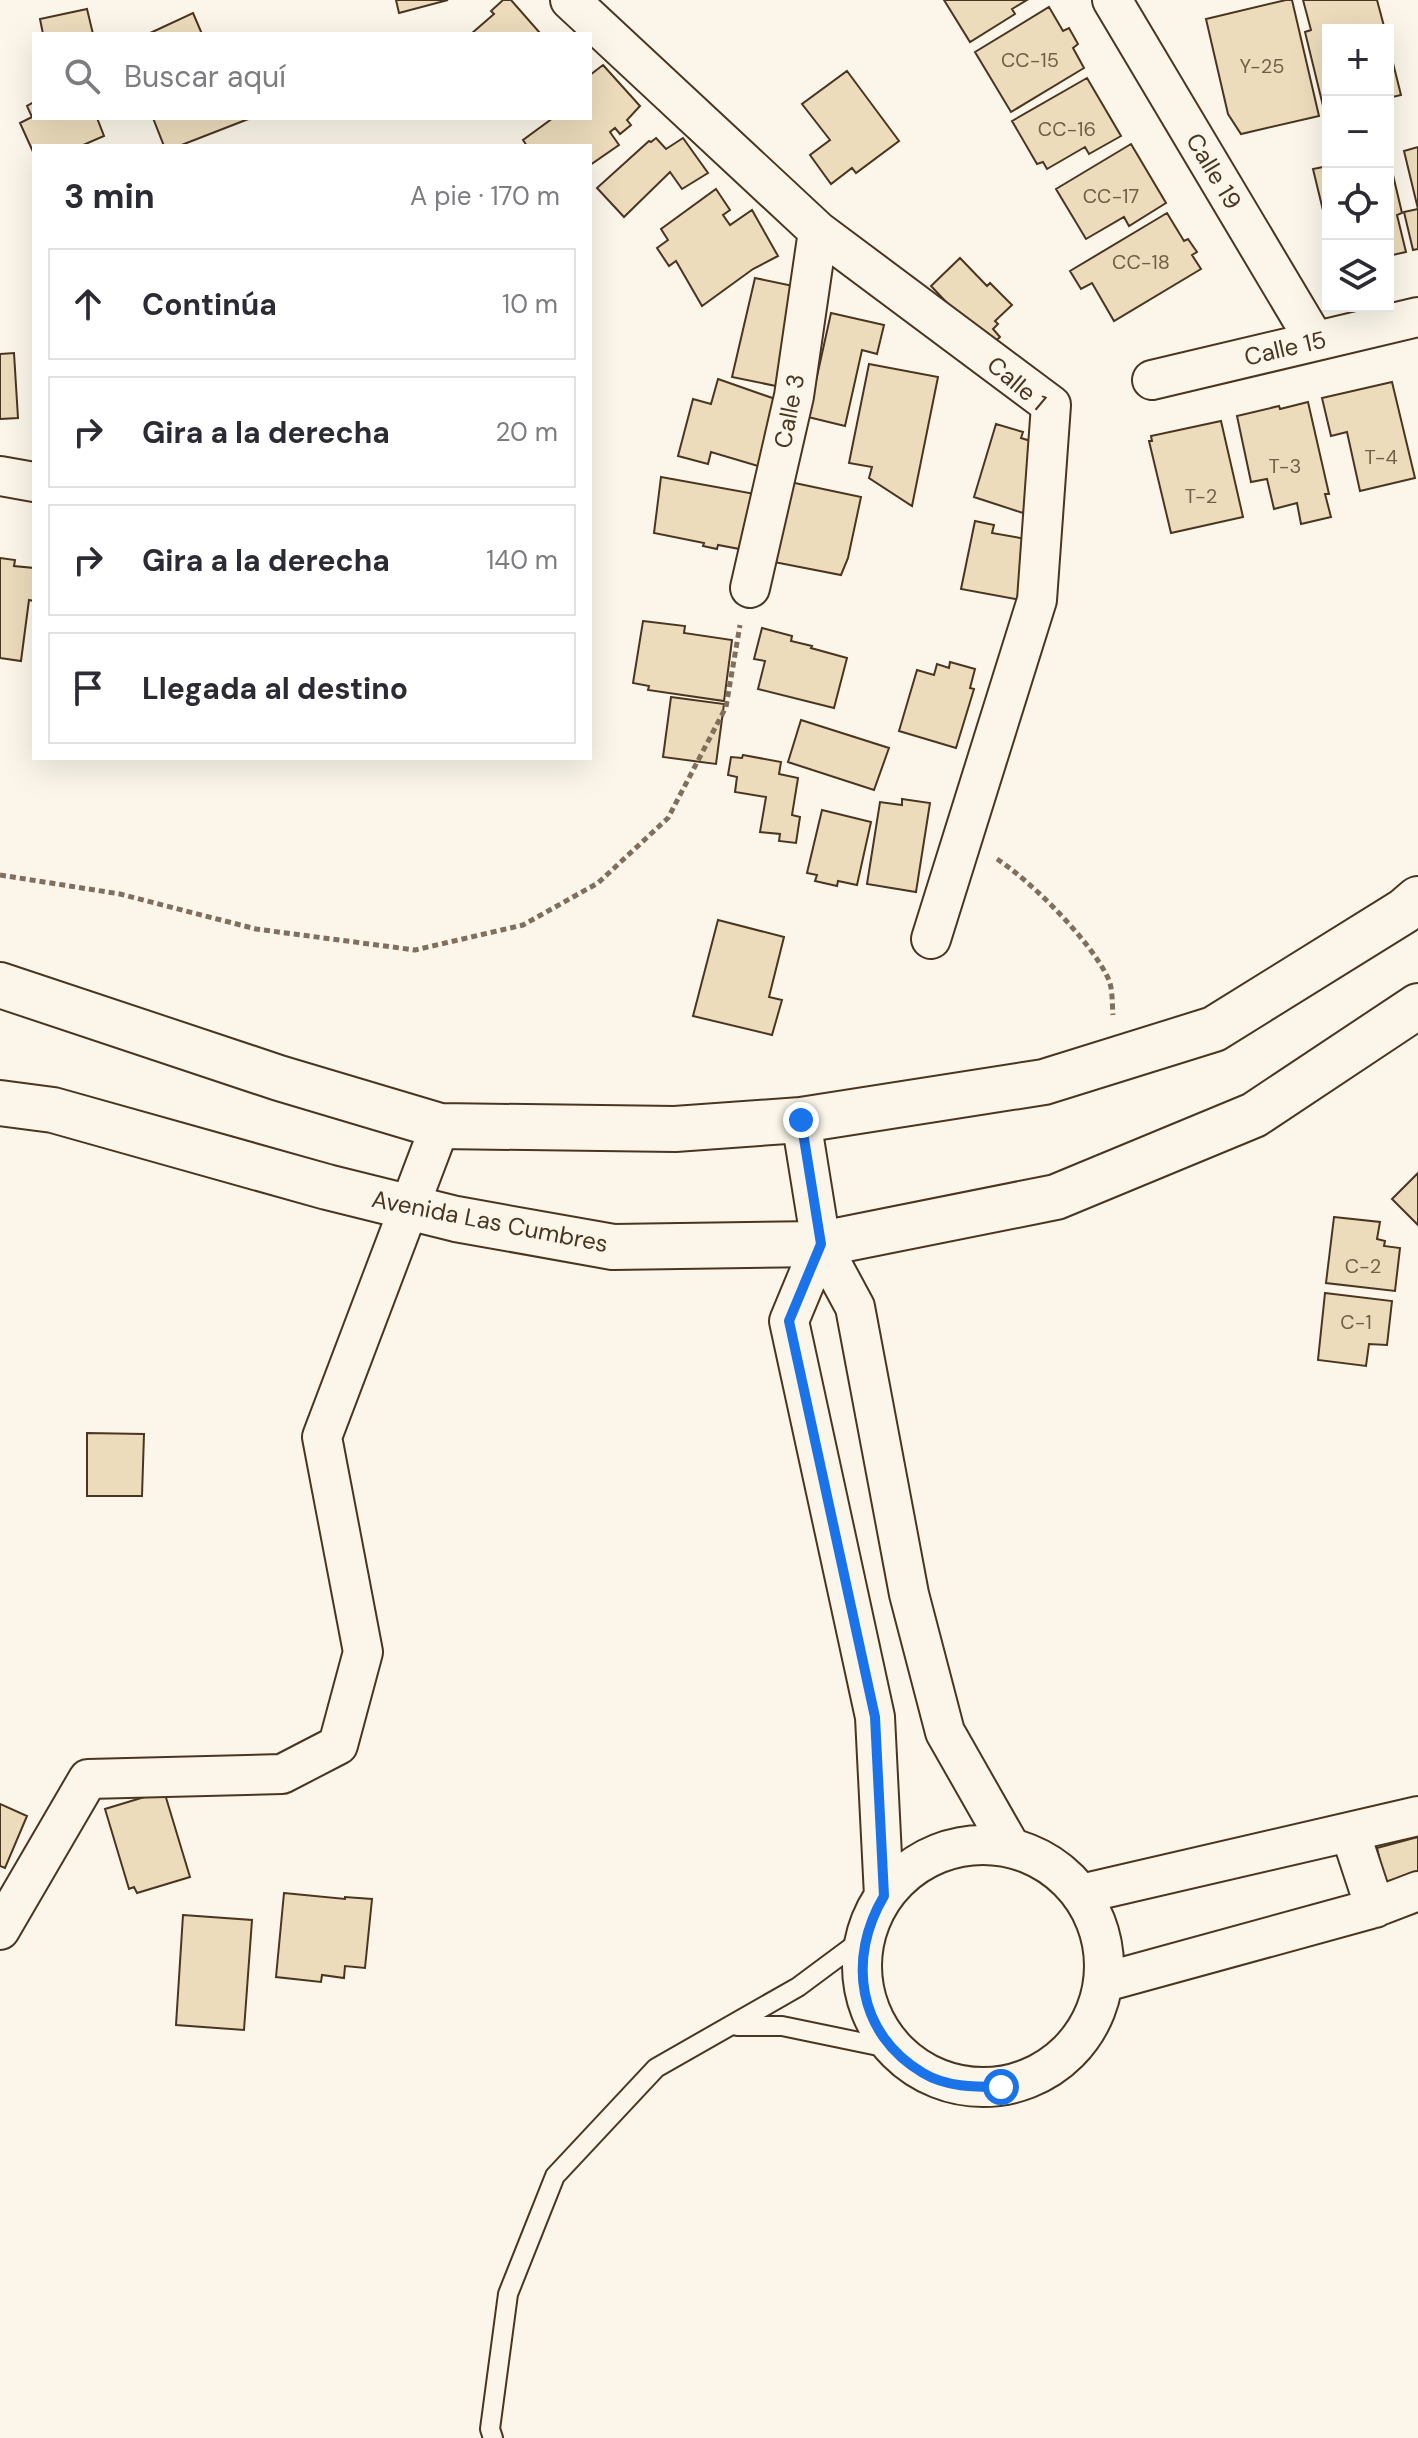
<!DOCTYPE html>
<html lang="es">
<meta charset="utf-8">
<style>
:root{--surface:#fff;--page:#f7f7f7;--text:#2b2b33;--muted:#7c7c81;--line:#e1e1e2}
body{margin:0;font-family:"DM Sans",sans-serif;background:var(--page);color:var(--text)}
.controls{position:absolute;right:24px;top:24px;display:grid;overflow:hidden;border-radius:0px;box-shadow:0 8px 32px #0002}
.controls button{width:72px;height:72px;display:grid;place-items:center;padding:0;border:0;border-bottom:2px solid var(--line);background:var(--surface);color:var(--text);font:40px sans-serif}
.stop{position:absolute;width:24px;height:24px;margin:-18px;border:6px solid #1a73e8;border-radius:50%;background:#fff}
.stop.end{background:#1a73e8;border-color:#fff;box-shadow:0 2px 8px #0008}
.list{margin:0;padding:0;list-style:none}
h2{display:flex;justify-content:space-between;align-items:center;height:104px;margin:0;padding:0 32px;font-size:34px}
h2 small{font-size:26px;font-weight:400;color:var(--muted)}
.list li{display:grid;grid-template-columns:52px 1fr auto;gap:24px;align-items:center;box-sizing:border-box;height:112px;margin:0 16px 16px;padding:0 16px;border:2px solid var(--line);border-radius:0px}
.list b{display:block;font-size:30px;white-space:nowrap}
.list em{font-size:26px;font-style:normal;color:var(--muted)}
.icon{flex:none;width:44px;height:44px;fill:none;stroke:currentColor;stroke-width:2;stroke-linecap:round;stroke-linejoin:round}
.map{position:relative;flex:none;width:1418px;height:2438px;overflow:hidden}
.search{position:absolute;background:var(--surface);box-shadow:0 8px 32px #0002;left:32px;top:32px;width:560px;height:88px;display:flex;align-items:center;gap:20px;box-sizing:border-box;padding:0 28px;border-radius:0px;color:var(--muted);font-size:30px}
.panel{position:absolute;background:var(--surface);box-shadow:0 8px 32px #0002;left:32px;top:144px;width:560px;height:616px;border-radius:0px}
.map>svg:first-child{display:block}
.building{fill:#ecdcbc;stroke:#4a3520;stroke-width:2}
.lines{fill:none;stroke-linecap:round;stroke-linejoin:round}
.lane-casing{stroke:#4a3520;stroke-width:22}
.street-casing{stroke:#4a3520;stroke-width:42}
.highway-casing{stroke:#4a3520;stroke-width:48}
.path{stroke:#7f6f5c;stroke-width:5;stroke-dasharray:6 4;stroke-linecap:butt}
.lane{stroke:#fbf6e9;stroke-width:18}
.street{stroke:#fbf6e9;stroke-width:38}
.highway{stroke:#fbf6e9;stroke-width:44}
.route{stroke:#1a73e8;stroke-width:10}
.labels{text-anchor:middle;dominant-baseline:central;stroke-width:6;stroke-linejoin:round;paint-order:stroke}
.number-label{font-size:20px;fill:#725f47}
.street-label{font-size:24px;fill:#4a3520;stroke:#fbf6e9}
</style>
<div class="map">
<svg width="1418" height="2438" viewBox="0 0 1418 2438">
<rect width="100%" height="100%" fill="#fbf6e9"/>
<path class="building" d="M396,0H448L399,13Z
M503,0H511L540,33L471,34L494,14L491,11Z
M944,0H1027L1012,9L1015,14L970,42Z
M1286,0H1292L1319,116L1241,134L1228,114L1206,19Z
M1303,0H1377L1385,30H1328V113L1325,114L1305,32L1311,30Z
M1049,7L1063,31L1069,28L1078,44L1073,48L1084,68L1011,112L975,52Z
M87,9L93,34H43L40,19Z
M193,13L202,34H148Z
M1388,43L1401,95L1388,98Z
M603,65L640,106L627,120L631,125L620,134L615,128L610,132L619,145L590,165V146H527L523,140L553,118H590V75Z
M847,71L899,141L856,173L852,168L831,184L810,155L830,140L802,104Z
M1087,78L1121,136L1089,154L1085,147L1047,169L1043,162L1037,164L1012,121Z
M34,102V118H97L104,136L81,146H34V154L20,123L32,117L27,106Z
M153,118H251L179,146H164Z
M656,138L666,149L683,138L708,173L682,189L670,172L624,217L597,188L649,141L651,142Z
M1131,144L1166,203L1129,226L1124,217L1086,239L1056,189Z
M1418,147V249L1413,250L1404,212L1418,209L1404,151Z
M1388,154L1402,213L1397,215L1406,252L1388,256Z
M1328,166V231L1313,169Z
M716,189L730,210L723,215L730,225L752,210L778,256L753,269L702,306L676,261L669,266L657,248L668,240L661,229Z
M1167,213L1184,241L1188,239L1197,252L1192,255L1201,269L1114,321L1092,283L1081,289L1070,271Z
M960,258L987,286L990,283L1012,305L995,321L998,324L993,329L1000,337L989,347L931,286Z
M755,278L798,287L776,386L732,377Z
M831,313L884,325L877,354L862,350L845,426L808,417Z
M14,353L18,418L0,419V354Z
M869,364L938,377L912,506L869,478L872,467L849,463Z
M718,379L778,400L758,466L711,452L708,464L678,456L693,399L711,404Z
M1392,382L1415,478L1360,491L1347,432L1331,436L1322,398Z
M1308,402L1329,494H1325L1331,517L1301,524L1297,503L1274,509L1267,479L1251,482L1237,416L1279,406L1280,409Z
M1221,421L1243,517L1171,533L1149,441H1152L1151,436Z
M996,424L1023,432L1021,438L1044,445L1023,513L974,497Z
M661,477L755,494L745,550L718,545L717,549L703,546L704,543L654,533Z
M790,482L861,497L848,558L841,575L774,562Z
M975,521L994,525L992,533L1032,540L1021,600L961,589Z
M0,558L15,560L14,566L34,568V601L29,600L21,661L0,658Z
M643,621L685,626L684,633L732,640L724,701L648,690L649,686L633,683Z
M762,628L792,636L791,641L812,646L811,648L847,658L834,708L758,689L765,661L754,659Z
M950,662L975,669L970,688L974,689L956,748L899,731L917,670L934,675L937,664L949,668Z
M671,697L724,704L716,764L663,757Z
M801,720L889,748L874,790L788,762Z
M743,755L781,762L779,774L798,778L792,815L800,817L796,843L779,841L780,834L760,832L766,797L735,792L737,777L728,775L731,757L742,758Z
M902,799L930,803L916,892L867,884L880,802L902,805Z
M822,810L871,822L857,885L838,881L837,886L815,881L817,875L807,873Z
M718,920L784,937L769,997L782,1000L772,1035L693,1016Z
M1418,1173V1225L1392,1199Z
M1334,1217L1380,1222L1377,1239L1385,1241L1384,1246L1400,1248L1395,1291L1326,1283Z
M1325,1293L1392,1301L1387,1345L1369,1344L1366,1366L1318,1360Z
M87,1433L144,1434L142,1496H87Z
M164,1791L190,1877L137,1893L134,1887L129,1889L105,1809Z
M0,1804L27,1816L5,1868L0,1866Z
M1418,1837V1873L1385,1882L1377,1848Z
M284,1893L345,1899V1897L372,1899L365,1968L345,1966L344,1978L322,1975L321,1982L276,1977Z
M183,1915L252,1920L244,2030L176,2025Z"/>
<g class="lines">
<g class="lane-casing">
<path id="lane" d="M737,2026H782L893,2049
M493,2438L490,2429L508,2294L555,2176L656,2068L798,1987L864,1938"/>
</g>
<g class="street-casing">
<path id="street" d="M570,0L818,231L1051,405L1037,600L931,939
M1112,0L1315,341
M1152,380L1418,317
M0,476L34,482
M750,588L794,396L818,231
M801,1120L821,1244L855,1307L909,1594L945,1732L1011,1848
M821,1244L789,1321L875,1717L884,1896
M1350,1832L1375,1908
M862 1966a121 121 0 1 1 242 0a121 121 0 1 1-242 0Z
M1081,1894L1418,1816
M0,1930L88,1779L282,1774L338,1745L363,1652L322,1437L440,1126
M1105,1982L1371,1909L1418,1891"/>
</g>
<g class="highway-casing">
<path id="highway" d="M0,985L279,1078L440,1126L675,1129L801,1120L1044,1082L1214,1029L1404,911L1418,899
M0,1103L53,1110L327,1187L456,1219L613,1247L821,1244L1056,1197L1254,1115L1418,1006"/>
</g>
<path class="path" d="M997,859C1032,882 1090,940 1108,978C1113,988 1112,1004 1113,1015
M0,875L120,894L256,929L415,950L523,925L598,883L668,818L726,707L740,625"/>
<use href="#lane" class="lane"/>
<use href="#street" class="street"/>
<use href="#highway" class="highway"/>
</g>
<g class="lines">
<path class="route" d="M801,1120L821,1244L789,1321L875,1717L884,1896C847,1958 857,2034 923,2073C946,2087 974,2087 1001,2087"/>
</g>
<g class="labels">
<g class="number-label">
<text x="1030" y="60">CC-15</text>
<text x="1262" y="66">Y-25</text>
<text x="1067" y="129">CC-16</text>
<text x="1111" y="196">CC-17</text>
<text x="1141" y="262">CC-18</text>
<text x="1381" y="457">T-4</text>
<text x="1285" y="466">T-3</text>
<text x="1201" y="496">T-2</text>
<text x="1363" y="1266">C-2</text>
<text x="1356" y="1322">C-1</text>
</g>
<g class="street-label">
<text transform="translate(1214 171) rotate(59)">Calle 19</text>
<text transform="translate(1285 348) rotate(-13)">Calle 15</text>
<text transform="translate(1017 383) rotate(40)">Calle 1</text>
<text transform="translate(789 411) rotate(-79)">Calle 3</text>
<text transform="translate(490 1221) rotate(11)">Avenida Las Cumbres</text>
</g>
</g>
</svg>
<div class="controls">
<button>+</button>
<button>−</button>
<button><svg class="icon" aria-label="locate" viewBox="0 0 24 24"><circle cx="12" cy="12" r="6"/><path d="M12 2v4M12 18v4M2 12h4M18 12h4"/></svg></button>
<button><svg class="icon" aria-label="layers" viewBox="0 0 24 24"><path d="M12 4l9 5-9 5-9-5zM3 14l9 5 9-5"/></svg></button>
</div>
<div class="stop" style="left:1001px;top:2087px"></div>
<div class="stop end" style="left:801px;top:1120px"></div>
<div class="search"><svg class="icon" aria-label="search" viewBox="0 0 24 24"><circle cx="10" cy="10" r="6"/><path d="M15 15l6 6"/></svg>Buscar aquí</div>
<section class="panel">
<h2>3 min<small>A pie · 170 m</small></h2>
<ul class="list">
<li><svg class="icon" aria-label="ahead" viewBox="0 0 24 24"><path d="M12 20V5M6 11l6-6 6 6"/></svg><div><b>Continúa</b></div><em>10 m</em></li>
<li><svg class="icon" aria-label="right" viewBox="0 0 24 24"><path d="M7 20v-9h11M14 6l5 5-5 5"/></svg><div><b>Gira a la derecha</b></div><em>20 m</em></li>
<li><svg class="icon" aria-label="right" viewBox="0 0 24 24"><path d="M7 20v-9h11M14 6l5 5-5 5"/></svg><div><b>Gira a la derecha</b></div><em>140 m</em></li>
<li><svg class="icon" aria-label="arrive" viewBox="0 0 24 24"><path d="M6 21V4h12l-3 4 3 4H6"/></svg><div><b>Llegada al destino</b></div></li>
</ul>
</section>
</div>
